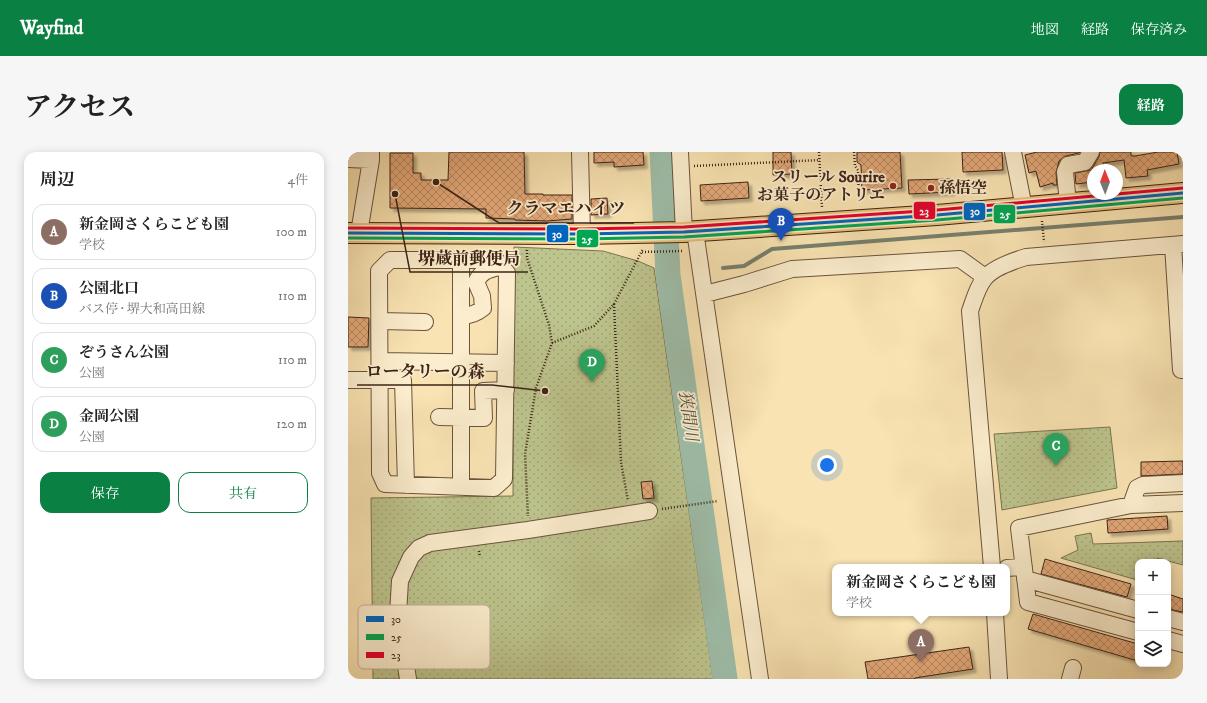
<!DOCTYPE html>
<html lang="ja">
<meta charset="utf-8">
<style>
:root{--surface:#fff;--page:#f6f6f6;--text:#222;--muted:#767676;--line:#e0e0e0;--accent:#0b8043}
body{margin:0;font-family:"IM FELL DW Pica","Noto Serif JP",serif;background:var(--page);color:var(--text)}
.controls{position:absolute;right:12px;bottom:12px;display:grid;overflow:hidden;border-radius:8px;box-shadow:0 2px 10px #0003}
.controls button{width:36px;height:36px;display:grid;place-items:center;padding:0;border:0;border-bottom:1px solid var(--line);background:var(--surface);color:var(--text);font:20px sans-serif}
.compass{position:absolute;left:739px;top:12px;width:36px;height:36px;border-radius:50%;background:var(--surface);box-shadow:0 2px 10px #0003;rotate:359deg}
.you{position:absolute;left:479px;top:313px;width:14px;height:14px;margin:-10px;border:3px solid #fff;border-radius:50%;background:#1a73e8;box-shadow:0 0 0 6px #1a73e833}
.badge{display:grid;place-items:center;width:26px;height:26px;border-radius:50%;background:var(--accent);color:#fff;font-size:13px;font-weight:700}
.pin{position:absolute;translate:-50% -33px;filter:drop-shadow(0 1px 2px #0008)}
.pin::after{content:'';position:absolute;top:21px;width:14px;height:12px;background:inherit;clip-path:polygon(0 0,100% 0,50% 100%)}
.popup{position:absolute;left:484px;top:412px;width:178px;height:52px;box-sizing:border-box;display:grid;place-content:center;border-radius:8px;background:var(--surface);filter:drop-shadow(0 1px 3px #0005);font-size:13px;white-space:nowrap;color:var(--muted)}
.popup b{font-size:15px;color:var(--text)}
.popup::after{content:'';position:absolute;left:50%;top:100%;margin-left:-8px;border:8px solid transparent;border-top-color:var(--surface)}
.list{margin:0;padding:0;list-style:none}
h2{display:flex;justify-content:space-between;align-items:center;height:52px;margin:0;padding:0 16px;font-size:17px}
h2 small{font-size:13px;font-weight:400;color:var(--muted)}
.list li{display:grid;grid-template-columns:26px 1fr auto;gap:12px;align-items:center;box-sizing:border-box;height:56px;margin:0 8px 8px;padding:0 8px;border:1px solid var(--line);border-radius:12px}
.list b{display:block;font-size:15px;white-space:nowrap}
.list p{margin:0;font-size:13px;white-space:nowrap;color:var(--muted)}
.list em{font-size:13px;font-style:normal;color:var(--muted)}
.actions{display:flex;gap:8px;padding:12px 16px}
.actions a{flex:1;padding:9px 0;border:1px solid var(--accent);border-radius:12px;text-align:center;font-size:14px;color:var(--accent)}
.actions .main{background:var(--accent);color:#fff}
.icon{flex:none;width:22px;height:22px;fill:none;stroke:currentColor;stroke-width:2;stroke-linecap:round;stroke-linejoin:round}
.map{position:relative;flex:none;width:835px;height:527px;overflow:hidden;border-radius:12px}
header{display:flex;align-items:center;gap:24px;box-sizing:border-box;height:56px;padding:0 20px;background:var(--accent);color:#fff}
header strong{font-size:19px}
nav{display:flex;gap:22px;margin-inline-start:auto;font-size:14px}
.intro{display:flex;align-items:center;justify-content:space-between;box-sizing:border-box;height:96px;padding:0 24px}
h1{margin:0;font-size:28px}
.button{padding:10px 18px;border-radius:12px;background:var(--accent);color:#fff;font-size:14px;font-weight:700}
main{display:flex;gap:24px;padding:0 24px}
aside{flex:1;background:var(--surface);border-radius:12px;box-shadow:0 2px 10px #0003}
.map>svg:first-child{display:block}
.park{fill:url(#park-dots);stroke:#7c7452}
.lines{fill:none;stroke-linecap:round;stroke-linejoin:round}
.stream{stroke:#77806f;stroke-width:4}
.river{stroke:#9ebeaa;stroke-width:25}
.building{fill:url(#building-cross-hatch);stroke:#3c2317;filter:url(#shadow)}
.minor-casing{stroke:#6b533e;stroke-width:18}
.major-casing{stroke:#3c2317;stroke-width:22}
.path{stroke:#3c2317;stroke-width:2.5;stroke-dasharray:1 2;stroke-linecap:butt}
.minor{stroke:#fbedcd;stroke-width:16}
.major{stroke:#ecc279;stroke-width:20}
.bus-1-casing{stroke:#fbedcd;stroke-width:6}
.bus-2-casing{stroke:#fbedcd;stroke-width:6}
.bus-3-casing{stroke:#fbedcd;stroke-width:6}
.bus-1{stroke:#0065bd;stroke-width:3}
.bus-2{stroke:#00a651;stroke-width:3}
.bus-3{stroke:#e4002b;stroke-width:3}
.poi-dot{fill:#8f2418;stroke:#fbedcd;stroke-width:1.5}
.labels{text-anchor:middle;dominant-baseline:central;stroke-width:3.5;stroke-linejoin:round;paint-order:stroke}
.poi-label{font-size:16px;font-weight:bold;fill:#3c2317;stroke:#fbedcd;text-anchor:end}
.water-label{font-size:17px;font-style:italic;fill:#595243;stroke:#fbedcd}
.key{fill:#fbedcd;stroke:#c2b096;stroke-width:1}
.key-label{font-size:11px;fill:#3c2317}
.leader{fill:none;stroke:#3c2317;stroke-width:1.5}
.callout-dot{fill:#3c2317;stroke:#fbedcd;stroke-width:1.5}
.callout-label{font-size:17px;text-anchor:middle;font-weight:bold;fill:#3c2317;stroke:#fbedcd;stroke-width:3.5;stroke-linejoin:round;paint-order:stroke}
.line-badge{stroke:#fbedcd;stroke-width:1.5}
.badge-label{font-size:11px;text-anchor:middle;font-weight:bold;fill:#fff}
</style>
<header>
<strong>Wayfind</strong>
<nav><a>地図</a><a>経路</a><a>保存済み</a></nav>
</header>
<div class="intro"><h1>アクセス</h1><a class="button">経路</a></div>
<main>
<aside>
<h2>周辺<small>4件</small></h2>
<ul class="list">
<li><span class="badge" style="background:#8d6e63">A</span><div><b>新金岡さくらこども園</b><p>学校</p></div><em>100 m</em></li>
<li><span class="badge" style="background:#1a4fb4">B</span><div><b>公園北口</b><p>バス停 · 堺大和高田線</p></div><em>110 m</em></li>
<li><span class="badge" style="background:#2e9e5b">C</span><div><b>ぞうさん公園</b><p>公園</p></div><em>110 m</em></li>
<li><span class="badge" style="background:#2e9e5b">D</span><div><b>金岡公園</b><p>公園</p></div><em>120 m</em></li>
</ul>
<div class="actions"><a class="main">保存</a><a>共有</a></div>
</aside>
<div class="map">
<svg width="835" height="527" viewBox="0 0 835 527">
<defs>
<pattern id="park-dots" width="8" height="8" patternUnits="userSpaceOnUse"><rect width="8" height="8" fill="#bdc48d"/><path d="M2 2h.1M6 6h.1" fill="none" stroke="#a3a879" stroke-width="1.8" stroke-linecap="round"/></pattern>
<pattern id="building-cross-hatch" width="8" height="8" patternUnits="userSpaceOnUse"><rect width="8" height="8" fill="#e4a979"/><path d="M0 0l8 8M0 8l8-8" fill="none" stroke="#ba8962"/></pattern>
<filter id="shadow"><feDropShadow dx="3.5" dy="3.5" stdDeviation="1" flood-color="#0004"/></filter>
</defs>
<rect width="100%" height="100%" fill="#f9e3b2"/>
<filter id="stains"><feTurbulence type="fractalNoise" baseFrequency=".005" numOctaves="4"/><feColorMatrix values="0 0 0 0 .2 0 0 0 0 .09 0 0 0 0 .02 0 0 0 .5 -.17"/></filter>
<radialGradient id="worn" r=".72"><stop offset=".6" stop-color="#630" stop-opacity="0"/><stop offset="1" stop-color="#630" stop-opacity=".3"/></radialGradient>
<path class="park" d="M166,95L255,99L290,109L306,116L365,527H25L23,346L165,344Z
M762,275L769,336L654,358L646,282Z
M743,381L745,392L835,389V413L809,406L807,410H790V425L789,428L713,406L730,398L727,384Z"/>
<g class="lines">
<path class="stream" d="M375,116L396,114L424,97L835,65"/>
<path class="river" d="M314,0L320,123L377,527"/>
</g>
<path class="building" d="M101,0H176L177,42H195V43H224V67L199,69L167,68V67L138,66V57L42,56V1H65V21H73V28H100Z
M246,0H295L296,13L266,15V10L246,11Z
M425,0H443L444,22L425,23Z
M509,0H552L554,36L514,38L513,13L509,10Z
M614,0H654L655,18L615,20Z
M689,0H732L731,1L718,4L711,9L708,21L709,33H705V31L692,35L688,19L681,21L677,3Z
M752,0H783V4H787L810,0H829L831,12L799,18L800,24L778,26L776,8L755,11L756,18H745V30L728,32L727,21L743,18L751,5Z
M602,27L603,40L561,42L560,28Z
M400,30L401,46L353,49L352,33Z
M259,46L260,62L243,63V47Z
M0,165L21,166L20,195H0Z
M835,309V322L793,324V310Z
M304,329L306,346L295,347L293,330Z
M819,364L820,377L760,381L759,368Z
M697,407L783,432L779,445L693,422Z
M820,442L835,447V460L820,457Z
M685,462L790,492V509L680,477Z
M621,495L625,517L567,526V527H520L517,510Z"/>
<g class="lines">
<g class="minor-casing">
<path id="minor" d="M232,0L234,82
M332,0L336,80
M665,0L676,56
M0,7L23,8
M720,52L717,20L720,13L737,10L743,0
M347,79L412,527
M11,81L23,8V0
M825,93L833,218H835
M42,108H148L159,121L156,327L146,336L37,332L32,321L31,119Z
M357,142L396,132L444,117L612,107L637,125
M113,164C122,164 128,162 135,156L134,144L128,130C134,118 141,118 153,114
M32,169L77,170
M32,209L158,211
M0,228H55L58,333
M91,265L136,266L135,239L158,238
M113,335V108
M783,353L789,336L795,333L835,331
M644,415L622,159C626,148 629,136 636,127C644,116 665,109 678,105L835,92
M659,416L676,415
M677,427L790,458
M647,461L651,527
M820,466L835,470
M790,480L680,450L671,376L783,353L835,351
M820,488L835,492
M60,527L50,462L52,429L63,405L71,396L82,391L180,378L301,359
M722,527L725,516"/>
</g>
<g class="major-casing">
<path id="major" d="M0,81L234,82L336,80L589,63L835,41"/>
</g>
<path class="path" d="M471,0L474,55
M506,0L507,14L510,18L511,48
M346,14L472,8
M694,69L696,90
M179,98V106L201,173L204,191L188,236L177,302L180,364
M294,100L335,99
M266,152L273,310L280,349
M204,191L246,174L266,152L295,97
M314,357L370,349
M131,399L132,405"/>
<use href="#minor" class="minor"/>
<use href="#major" class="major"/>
<g class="bus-1-casing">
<path id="bus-1" d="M0,81L234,82L336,80L589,63L835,41"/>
</g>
<g class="bus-2-casing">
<path id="bus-2" d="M0,86L234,87L336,85L589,68L835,46"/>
</g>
<g class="bus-3-casing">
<path id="bus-3" d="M769,42L835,36
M0,76L234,77L336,75L589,58L768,42"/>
</g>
<use href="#bus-1" class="bus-1"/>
<use href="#bus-2" class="bus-2"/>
<use href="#bus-3" class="bus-3"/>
</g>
<g class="poi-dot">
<circle cx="545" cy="34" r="4"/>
<circle cx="583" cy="36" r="4"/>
</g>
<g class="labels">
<g class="poi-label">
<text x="537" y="25">スリール Sourire<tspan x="537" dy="18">お菓子のアトリエ</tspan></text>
<text x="591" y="36" text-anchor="start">孫悟空</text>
</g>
<g class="water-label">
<text transform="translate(340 264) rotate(82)">狭間川</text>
</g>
</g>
<rect x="10" y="453" width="132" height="64" rx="6" class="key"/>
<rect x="18" y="464" width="18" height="6" fill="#0065bd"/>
<rect x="18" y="482" width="18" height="6" fill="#00a651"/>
<rect x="18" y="500" width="18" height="6" fill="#e4002b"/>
<g class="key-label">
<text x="43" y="471">30</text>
<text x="43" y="489">25</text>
<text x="43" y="507">23</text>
</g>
<path class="leader" d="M88 30L151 71H286M47 42L62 120H180M197 239L144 233H9"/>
<g class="callout-dot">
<circle cx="88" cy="30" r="4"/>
<circle cx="47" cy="42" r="4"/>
<circle cx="197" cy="239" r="4"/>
</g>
<g class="callout-label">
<text x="218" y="62">クラマエハイツ</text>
<text x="121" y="112">堺蔵前郵便局</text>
<text x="77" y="225">ロータリーの森</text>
</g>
<g class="line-badge">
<rect x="565" y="49" width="23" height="19" rx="4" fill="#e4002b"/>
<rect x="615" y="50" width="23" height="19" rx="4" fill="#0065bd"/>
<rect x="645" y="52" width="23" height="20" rx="4" fill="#00a651"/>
<rect x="198" y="72" width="23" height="19" rx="4" fill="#0065bd"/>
<rect x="228" y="77" width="23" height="19" rx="4" fill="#00a651"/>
</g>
<g class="badge-label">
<text x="576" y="63">23</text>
<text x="627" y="63">30</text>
<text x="657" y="66">25</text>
<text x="209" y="86">30</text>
<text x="239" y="91">25</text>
</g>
<rect width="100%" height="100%" filter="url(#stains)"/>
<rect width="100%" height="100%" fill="url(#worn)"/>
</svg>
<div class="controls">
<button>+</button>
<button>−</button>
<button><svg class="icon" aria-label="layers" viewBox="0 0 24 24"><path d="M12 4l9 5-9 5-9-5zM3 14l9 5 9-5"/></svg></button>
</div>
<svg class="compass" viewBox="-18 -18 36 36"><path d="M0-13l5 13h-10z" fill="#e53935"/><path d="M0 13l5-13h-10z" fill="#767676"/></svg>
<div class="you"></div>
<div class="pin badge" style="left:573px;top:510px;background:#8d6e63">A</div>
<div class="popup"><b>新金岡さくらこども園</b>学校</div>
<div class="pin badge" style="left:433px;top:89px;background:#1a4fb4">B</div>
<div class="pin badge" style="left:708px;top:314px;background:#2e9e5b">C</div>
<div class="pin badge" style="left:244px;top:230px;background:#2e9e5b">D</div>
</div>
</main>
